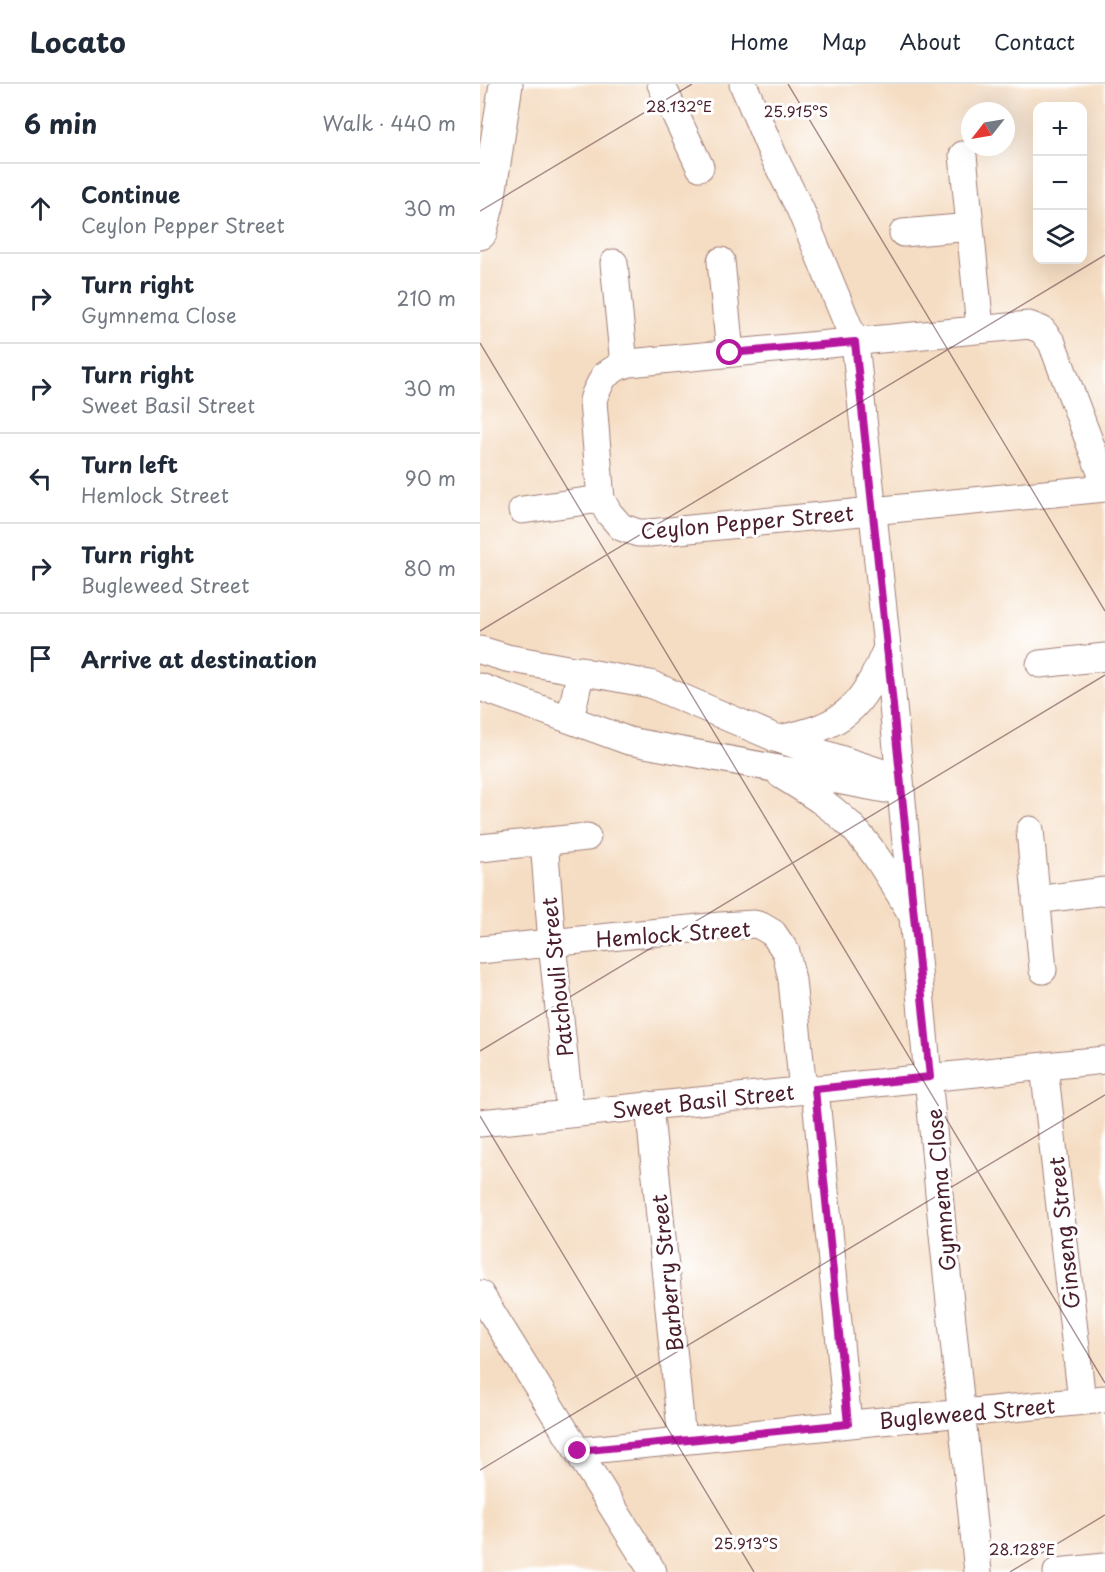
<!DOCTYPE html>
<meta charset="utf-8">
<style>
:root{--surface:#fff;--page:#f6f6f7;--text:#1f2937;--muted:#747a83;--line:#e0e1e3}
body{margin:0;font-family:"Playpen Sans",sans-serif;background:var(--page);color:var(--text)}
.controls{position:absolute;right:18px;top:18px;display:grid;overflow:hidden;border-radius:12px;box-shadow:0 6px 24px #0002}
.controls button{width:54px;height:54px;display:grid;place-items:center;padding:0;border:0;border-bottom:2px solid var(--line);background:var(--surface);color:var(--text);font:30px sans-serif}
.compass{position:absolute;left:481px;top:18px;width:54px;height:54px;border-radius:50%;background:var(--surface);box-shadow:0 6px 24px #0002;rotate:239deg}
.stop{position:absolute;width:18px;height:18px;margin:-14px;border:4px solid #b5179e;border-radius:50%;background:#fff}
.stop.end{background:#b5179e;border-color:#fff;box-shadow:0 2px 6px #0008}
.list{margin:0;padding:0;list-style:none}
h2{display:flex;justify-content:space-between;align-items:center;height:78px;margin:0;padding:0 24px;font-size:26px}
h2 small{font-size:20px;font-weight:400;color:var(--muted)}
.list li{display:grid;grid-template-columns:39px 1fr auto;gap:18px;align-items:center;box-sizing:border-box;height:90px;padding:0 24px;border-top:2px solid var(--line)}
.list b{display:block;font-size:22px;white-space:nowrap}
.list p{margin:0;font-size:20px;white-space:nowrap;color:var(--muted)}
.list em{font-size:20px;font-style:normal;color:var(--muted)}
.icon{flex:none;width:33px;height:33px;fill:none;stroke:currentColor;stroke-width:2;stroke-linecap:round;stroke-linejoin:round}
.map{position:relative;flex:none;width:625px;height:1488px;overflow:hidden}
header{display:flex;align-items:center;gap:36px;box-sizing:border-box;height:84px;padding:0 30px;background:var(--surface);border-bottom:2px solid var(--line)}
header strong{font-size:28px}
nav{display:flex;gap:33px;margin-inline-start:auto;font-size:21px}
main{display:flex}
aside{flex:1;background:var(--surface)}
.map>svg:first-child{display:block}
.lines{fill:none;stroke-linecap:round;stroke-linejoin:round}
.minor-casing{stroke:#a07e77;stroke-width:29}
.tertiary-casing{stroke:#a07e77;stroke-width:35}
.minor{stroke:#fff;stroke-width:27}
.tertiary{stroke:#fff;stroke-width:33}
.route{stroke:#b5179e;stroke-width:8}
.ticks{fill:none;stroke:#4a1f2b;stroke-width:1.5;stroke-opacity:0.45}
.labels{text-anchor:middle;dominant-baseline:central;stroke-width:6;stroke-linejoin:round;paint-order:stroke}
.street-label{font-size:21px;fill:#4a1f2b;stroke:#fff}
.ticks-label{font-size:15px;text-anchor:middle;fill:#4a1f2b;stroke:#fff;stroke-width:6;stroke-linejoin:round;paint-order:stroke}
</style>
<header>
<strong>Locato</strong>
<nav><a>Home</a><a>Map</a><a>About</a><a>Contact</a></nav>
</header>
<main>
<aside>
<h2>6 min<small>Walk · 440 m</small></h2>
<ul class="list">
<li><svg class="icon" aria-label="ahead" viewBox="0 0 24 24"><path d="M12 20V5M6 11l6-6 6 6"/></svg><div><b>Continue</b><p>Ceylon Pepper Street</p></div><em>30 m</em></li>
<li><svg class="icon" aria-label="right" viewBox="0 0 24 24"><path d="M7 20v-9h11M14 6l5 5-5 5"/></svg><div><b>Turn right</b><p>Gymnema Close</p></div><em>210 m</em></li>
<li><svg class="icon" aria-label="right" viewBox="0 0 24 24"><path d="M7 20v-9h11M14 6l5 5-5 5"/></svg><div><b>Turn right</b><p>Sweet Basil Street</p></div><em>30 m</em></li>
<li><svg class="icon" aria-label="left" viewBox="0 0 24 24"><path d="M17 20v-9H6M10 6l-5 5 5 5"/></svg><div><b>Turn left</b><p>Hemlock Street</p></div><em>90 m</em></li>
<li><svg class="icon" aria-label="right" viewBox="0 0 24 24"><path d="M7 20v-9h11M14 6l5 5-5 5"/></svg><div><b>Turn right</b><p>Bugleweed Street</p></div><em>80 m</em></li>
<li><svg class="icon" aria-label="arrive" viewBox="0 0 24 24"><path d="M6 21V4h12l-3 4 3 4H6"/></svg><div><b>Arrive at destination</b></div></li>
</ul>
</aside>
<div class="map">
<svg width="625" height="1488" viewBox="0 0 625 1488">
<rect width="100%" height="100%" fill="#fff"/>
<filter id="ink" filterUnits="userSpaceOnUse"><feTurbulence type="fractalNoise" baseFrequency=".0167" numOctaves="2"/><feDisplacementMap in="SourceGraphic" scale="12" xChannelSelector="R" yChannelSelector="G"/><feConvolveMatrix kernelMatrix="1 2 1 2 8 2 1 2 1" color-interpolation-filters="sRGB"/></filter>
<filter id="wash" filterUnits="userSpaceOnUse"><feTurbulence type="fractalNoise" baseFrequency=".008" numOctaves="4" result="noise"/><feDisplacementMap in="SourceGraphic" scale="24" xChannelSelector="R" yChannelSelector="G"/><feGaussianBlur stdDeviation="1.35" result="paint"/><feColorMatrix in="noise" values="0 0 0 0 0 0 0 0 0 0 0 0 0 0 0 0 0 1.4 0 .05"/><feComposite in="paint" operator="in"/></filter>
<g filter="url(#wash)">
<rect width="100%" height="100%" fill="#f5ddc3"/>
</g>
<g filter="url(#ink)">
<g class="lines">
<g class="minor-casing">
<path id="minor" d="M181,0L220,83
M263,0L293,71L320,125L375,258L412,611L462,1141L498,1488
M483,71L500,244
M423,149L490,143
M241,177L250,269
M134,179L144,281
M625,399L572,259L562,246L549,241L149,279L139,282L124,292L115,310L113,317L120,404L121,415L128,428L141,443L158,449H169L625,404
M42,426L121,415
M0,566L27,574L170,600L298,655L419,694
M560,580L625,573
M0,603L149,657L405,705
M90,635L101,586
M299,655C363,642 381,626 406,566
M301,691C327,707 355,724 376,747C398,771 414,801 431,829
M550,746L563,886
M64,757L72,859L90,1029
M0,764L107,753
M556,816L625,807
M0,866L240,842L274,840L281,842L293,849L306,868L312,896L323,1007
M564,982L602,1317
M335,1005L368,1340
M169,1021L202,1356
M0,1039L625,976
M0,1210L173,1488
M98,1367L625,1315
M577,1488L625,1483"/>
</g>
<g class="tertiary-casing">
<path id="tertiary" d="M0,149L8,118L26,0"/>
</g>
<use href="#minor" class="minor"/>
<use href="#tertiary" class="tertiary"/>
</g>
</g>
<g class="lines" filter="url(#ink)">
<path class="route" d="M98,1367L368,1340L335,1005L450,993L412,611L375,258L250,269"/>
</g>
<path class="ticks" d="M308,0L625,527M0,127L212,0M0,259L625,1299M0,547L625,171M0,967L625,591M0,1032L274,1488M0,1386L625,1011M530,1488L625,1431"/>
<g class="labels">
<g class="street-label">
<text transform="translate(267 437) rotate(-5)">Ceylon Pepper Street</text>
<text transform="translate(193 849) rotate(-4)">Hemlock Street</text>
<text transform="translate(76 893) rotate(-96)">Patchouli Street</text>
<text transform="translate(223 1016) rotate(-6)">Sweet Basil Street</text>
<text transform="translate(460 1106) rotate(-95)">Gymnema Close</text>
<text transform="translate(583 1149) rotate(-96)">Ginseng Street</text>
<text transform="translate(186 1189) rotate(-96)">Barberry Street</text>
<text transform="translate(487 1328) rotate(-5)">Bugleweed Street</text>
</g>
</g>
<g class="ticks-label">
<text x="199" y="28">28.132°E</text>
<text x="316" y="33">25.915°S</text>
<text x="266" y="1465">25.913°S</text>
<text x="542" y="1471">28.128°E</text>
</g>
</svg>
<div class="controls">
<button>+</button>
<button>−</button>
<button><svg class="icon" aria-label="layers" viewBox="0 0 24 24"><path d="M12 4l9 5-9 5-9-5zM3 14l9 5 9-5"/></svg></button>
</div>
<svg class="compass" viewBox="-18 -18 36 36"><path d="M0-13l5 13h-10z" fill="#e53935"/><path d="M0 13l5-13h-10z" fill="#747a83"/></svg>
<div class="stop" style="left:250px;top:269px"></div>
<div class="stop end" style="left:98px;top:1367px"></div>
</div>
</main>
